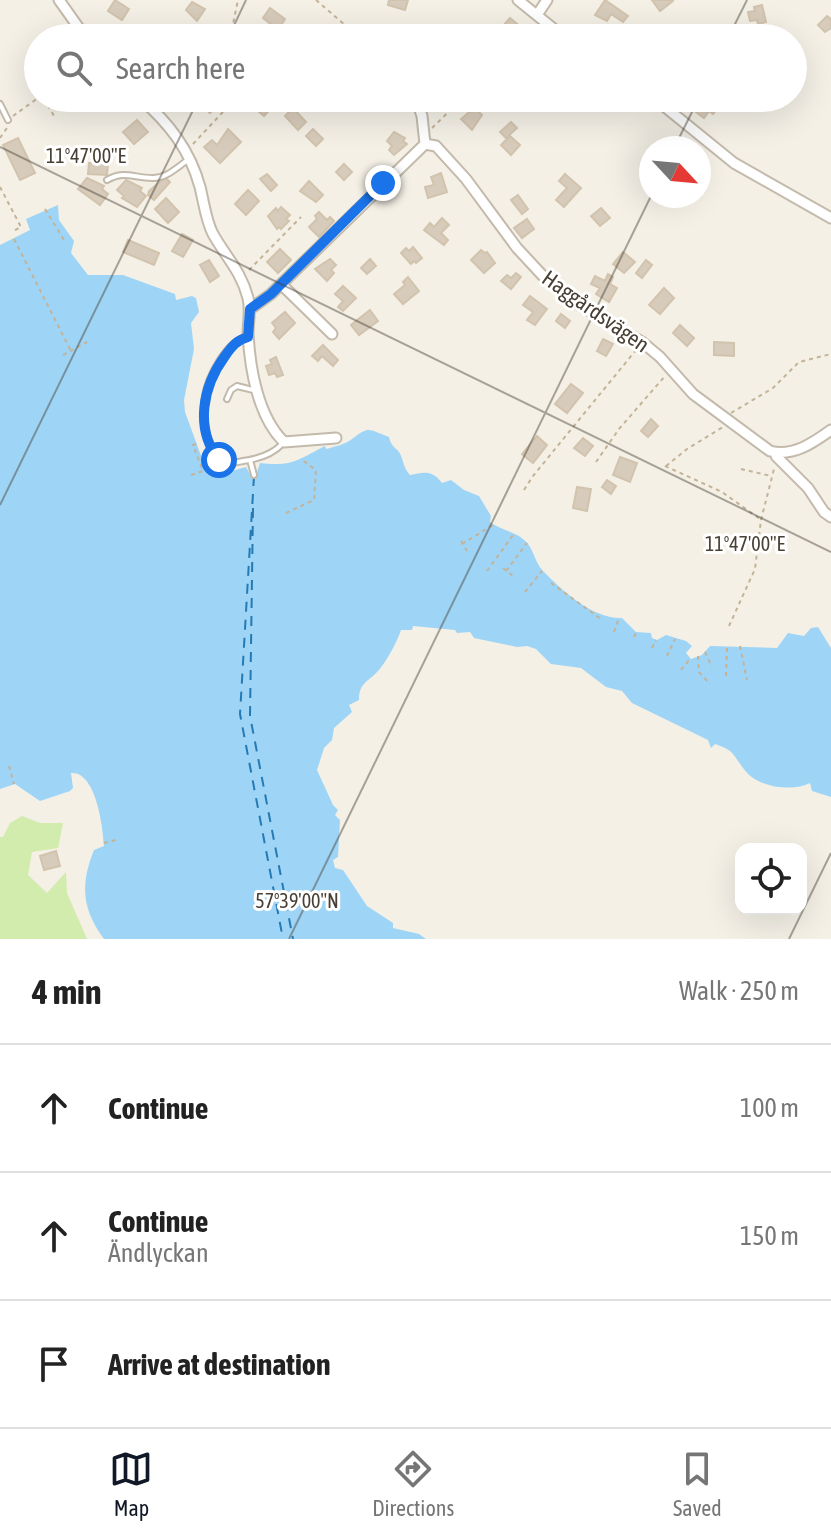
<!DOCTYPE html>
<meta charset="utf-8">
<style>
:root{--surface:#fff;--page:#f6f6f6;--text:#222;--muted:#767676;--line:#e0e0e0;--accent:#111827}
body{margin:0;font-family:"Asap Condensed",sans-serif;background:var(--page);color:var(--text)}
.controls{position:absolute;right:24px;bottom:24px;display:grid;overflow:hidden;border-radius:16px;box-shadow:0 8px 32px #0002}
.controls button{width:72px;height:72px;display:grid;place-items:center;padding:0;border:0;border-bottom:2px solid var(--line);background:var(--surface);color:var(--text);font:40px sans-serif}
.compass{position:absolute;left:639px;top:136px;width:72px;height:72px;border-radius:50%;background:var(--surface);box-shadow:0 8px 32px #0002;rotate:116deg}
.stop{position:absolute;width:24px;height:24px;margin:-18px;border:6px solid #1a73e8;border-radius:50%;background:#fff}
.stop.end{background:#1a73e8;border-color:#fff;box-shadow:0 2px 8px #0008}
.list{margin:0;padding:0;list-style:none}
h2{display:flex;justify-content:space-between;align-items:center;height:104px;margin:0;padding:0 32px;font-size:34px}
h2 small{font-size:26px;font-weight:400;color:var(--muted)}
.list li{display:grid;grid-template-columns:52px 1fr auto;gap:24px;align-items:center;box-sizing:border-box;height:128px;padding:0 32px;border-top:2px solid var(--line)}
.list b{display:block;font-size:30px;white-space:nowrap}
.list p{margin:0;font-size:26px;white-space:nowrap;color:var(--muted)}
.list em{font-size:26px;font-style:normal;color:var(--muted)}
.icon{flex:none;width:44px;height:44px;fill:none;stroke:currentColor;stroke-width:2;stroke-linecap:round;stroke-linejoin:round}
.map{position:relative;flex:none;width:831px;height:939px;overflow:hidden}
.search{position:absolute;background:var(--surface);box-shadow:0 8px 32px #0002;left:24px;right:24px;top:24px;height:88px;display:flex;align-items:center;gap:20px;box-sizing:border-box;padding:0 28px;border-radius:44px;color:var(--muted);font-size:30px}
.sheet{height:488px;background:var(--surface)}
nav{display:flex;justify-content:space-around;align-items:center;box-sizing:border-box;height:112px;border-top:2px solid var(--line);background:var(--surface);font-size:22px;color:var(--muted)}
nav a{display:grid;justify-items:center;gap:4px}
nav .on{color:var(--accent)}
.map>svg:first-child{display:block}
.green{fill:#d1ecac}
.water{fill:#9ed4f6}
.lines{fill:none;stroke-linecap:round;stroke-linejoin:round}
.ferry{stroke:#257ab3;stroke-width:2;stroke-dasharray:10 8;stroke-linecap:butt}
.building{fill:#d7cbbb;stroke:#d2c3ad;stroke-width:2}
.lane-casing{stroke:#c3baab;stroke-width:8}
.street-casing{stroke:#c3baab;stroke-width:13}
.path{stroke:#c3b398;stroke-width:2;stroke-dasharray:4 4;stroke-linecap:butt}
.lane{stroke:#fff;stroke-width:4}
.street{stroke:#fff;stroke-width:9}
.route{stroke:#1a73e8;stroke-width:10}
.ticks{fill:none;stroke:#484035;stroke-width:2;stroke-opacity:0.45}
.labels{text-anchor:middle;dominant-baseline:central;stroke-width:6;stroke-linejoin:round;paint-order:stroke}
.street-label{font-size:22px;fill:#484035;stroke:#fff}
.ticks-label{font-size:20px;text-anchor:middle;fill:#484035;stroke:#fff;stroke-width:6;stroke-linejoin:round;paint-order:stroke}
</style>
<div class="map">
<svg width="831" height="939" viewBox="0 0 831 939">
<rect width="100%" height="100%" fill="#f4f0e6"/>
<path class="green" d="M22,816L40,823H63L58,848L32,852L28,875L47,893L66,872L67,893L87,939H0V837H3L10,823Z"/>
<path class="water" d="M58,205L59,220L74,241L71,253L88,275H123L175,294L176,300L192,296L196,298L199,312L191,323L194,349L184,400L185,412L207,472L221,471V474L246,467L251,476L256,475L260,463C291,467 298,460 325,446L326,449C334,447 346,444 352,439C370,426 367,429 389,437C391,446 394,446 399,452C404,460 403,468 410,475C425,472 432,470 442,483L451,480L464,490L479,496L491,516L490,522C500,530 514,531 523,539C534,547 534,562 543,571C562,590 592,619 622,618L636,632L651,633L652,638L657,640L666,635L686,641L692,646L686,653L691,659L702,655L710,646L777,648L788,633L804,636L811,628L818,627L831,648V797L812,791L810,783C795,791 768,788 753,778C744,772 739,761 732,753C729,749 721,746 715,744L711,748L708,740L632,703L622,691L606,687L581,668L551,664L536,649L527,646L517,647L474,638L470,632L457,633L455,630L413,626L412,630H401C397,642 384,667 374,675C365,683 359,685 359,700L349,705L352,712L334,728L332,740L324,748L317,770L333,805L338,810L335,815L340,820L338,857L333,860L335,868L343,870L367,906L393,923V928L419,934L426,939H104C82,909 80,885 94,850L104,846C103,827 96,771 71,773L73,788L70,791L40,801L15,784L0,789V245L30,230L26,219Z"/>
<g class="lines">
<path class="ferry" d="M254,476L240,714L283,939
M253,508L250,716L293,939"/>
</g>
<path class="building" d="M115,0L129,9L122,20L108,11Z
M389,0H408L405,10L388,5Z
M605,0L628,16L623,22L611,14L607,21L595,15Z
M652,0H672L673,1L660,11Z
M192,2L205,9L197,21L186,10Z
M762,5L766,22L758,24L757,20L750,21L748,12L755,11L754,7Z
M270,8L285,19L278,30L263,18Z
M827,16L831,19V28L825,32L818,25Z
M510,18L523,29L516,38H503L497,33Z
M194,98H210L218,105L210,113Z
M257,98H262L272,107L264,116L251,105Z
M705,98L718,107L713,114L709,111L704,118L696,112Z
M293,108L306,122L298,130L285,116Z
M474,108L482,115L472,130L461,119Z
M137,120L148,132L134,144L123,132Z
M511,122L517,128L506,138L500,132Z
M228,129L241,142L220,163L204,147L212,140L217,145Z
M313,129L323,139L316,146L306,136Z
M394,132L405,138L403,141L407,144L394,155L389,150L392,146L387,141Z
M510,136L520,145L511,155L501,145Z
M18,138L35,173L20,180L3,145Z
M89,163H108L107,175L88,174Z
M344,164L352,172L344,180L336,172Z
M441,173L447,192L428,198L425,187L434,185L431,177Z
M267,174L277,185L271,191L260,179Z
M565,174L581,188L564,207L556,200L567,188L559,181Z
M165,177L170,182L154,200L148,195L149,191Z
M87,178L104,186L102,189L108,194L100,205L78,189Z
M126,180L142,188L140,191L146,196L137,207L122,198L124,196L117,190Z
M309,181L323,195L316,202L300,191Z
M248,190L259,201L246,215L235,204Z
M518,195L528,209L522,214L511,200Z
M166,198L179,212L168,223L155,209Z
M281,207L290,215L286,219L289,221L281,229L279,227L277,229L268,216L276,208L278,211Z
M601,208L610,218L600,226L591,216Z
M319,212L327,220L330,217L334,221L319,237L309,227L317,219L315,216Z
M442,218L449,225L441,233L448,240L444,245L424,230L430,223L434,227Z
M527,219L534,229L522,238L514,228Z
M182,234L193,240L183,257L172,251Z
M128,240L159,253L154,265L123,252Z
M413,247L422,258L416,263L414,261L411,264L401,253L406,248L409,251Z
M280,249L291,260L278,273L267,262Z
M481,250L485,253L487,252L495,263L484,273L471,260Z
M623,252L635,262L624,273L613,264Z
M330,259L336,265L331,270L334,273L327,281L315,269Z
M370,259L376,266L367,274L361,268Z
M209,260L219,276L210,282L200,265Z
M646,260L652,265L642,278L636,273Z
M516,273L521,277L511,289L501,281L507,275L511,278Z
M608,274L613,277L610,284L617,288L609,302L596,294L600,288L591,284L595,276L605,281Z
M408,277L419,291L403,304L394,294L405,285L403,282Z
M343,286L356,298L343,311L338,307L343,301L335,294Z
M664,288L674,298L660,314L649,305Z
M530,296L547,309L535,325L527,320L533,312L523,305Z
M370,310L378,321L359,335L351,325Z
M285,312L295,323L279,339L273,332L276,328L272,323Z
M561,314L570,321L565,328L556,321Z
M680,325L694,338L687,346L673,333Z
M603,339L613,344L606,356L597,351Z
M714,342L734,343V356L714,355Z
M323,345L338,360L333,366L322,356L318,361L312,356Z
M276,357L283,375L277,377L275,373L269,375L266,366L272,364L270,360Z
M571,384L583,393L567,413L555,404Z
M651,419L658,426L648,437L641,431Z
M537,436L547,445L533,463L522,454Z
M583,438L593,446L585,456L574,448Z
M620,457L637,463L630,482L613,475Z
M607,480L616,486L611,494L602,487Z
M577,487L591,489L587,511L573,508Z
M56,851L60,866L44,870L40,856Z"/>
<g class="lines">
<g class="lane-casing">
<path id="lane" d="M0,104L8,120
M107,180C124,170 134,178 152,178C166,179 177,167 188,160
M246,337C226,342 208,377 205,396C202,411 206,460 225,463C230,464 238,462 243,461C258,459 272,455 282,444
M227,399L231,390L237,386L257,391
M250,460L254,475"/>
</g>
<g class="street-casing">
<path id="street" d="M59,0L86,38
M518,0L565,38
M537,15L547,0
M352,31L359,38
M140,98C169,123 190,150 200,187C204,203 206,221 213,234C226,257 241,271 248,298C251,310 248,322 248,334C250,369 258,417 284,442L336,438
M416,98L422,116L425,144L436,146L466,179L517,248L543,276L576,303L642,342L660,357L693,394L770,451C793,457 813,443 831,430
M654,98L734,163L831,218
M281,284L332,334
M250,309L271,294L425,144
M776,456L808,488L824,512L831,517"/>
</g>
<path class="path" d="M316,0L345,25
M230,38L238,0
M526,38L537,27
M44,98L54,116
M13,116L38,98
M432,128L463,98
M0,138L7,128
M193,144L236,98
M0,187L21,227L13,231
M45,209L64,240
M14,239L71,351
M249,270L301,217
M63,355L87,342
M731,413L773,388L799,362L831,354
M596,462L619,429L665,376
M665,466L722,492L760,519
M666,466L687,449L723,427
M741,469L771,476
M191,475L203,471L193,445L196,444
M524,490L533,476L636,350
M286,513L314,500L316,470L301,459
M461,541L467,551
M462,544L493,525
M503,568L514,577
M487,571L513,535
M506,571L527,543
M551,583L601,619
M525,592L542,571
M729,626L755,569L761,520L774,469
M614,632L619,618
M634,637L636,633
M740,646L747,680
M652,648L656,640
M705,652L712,667
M667,656L675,639
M698,656L699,672L710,684
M681,670L690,659
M726,676L727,648
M9,766L14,784
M104,843L116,840"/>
<use href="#lane" class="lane"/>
<use href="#street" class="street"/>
</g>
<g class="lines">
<path class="route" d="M219,460C194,428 203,386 225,356C232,346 237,340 248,337L250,309L271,294L383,183"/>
</g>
<path class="ticks" d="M228,38L246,0M728,38L747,0M0,147L831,552M674,148L699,98M0,505L199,98M289,939L651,196M789,939L831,853"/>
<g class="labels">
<g class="street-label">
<text transform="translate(596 311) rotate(35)">Haggårdsvägen</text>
</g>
</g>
<g class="ticks-label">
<text x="86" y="163">11°47'00"E</text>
<text x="745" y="551">11°47'00"E</text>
<text x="297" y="908">57°39'00"N</text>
</g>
</svg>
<div class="controls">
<button><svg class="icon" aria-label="locate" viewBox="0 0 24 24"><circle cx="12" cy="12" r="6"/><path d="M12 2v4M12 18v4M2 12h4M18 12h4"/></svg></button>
</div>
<svg class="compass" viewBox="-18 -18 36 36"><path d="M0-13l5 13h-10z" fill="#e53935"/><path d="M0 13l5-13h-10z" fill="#767676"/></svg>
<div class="stop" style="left:219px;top:460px"></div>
<div class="stop end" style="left:383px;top:183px"></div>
<div class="search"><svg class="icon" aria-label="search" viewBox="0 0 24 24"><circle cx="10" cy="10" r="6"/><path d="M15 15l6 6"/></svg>Search here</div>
</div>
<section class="sheet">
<h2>4 min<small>Walk · 250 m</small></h2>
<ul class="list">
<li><svg class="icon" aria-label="ahead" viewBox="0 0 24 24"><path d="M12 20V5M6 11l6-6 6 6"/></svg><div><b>Continue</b></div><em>100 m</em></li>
<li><svg class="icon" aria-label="ahead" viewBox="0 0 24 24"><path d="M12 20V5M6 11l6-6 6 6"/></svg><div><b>Continue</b><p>Ändlyckan</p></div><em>150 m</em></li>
<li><svg class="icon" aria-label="arrive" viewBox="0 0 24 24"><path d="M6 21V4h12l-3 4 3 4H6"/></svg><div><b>Arrive at destination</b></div></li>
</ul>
</section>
<nav>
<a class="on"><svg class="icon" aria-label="map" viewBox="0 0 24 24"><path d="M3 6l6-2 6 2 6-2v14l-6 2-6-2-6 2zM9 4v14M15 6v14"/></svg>Map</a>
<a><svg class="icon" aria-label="directions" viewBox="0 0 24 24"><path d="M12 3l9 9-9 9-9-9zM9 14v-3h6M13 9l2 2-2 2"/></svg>Directions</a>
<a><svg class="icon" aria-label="saved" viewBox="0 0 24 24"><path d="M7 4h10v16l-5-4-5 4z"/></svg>Saved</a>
</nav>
